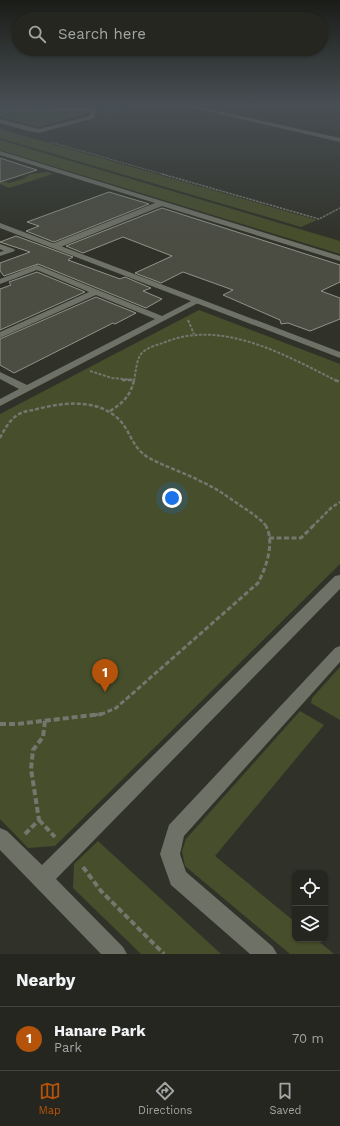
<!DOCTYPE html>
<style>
:root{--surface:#24261f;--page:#2c2e28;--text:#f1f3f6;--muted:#a3a5a4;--line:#41433d;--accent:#b45309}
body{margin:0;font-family:"Work Sans",sans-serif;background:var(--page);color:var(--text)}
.controls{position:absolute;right:12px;bottom:12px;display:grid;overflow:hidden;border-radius:8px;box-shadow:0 1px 3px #0004}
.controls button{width:36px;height:36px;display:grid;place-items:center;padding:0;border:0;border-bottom:1px solid var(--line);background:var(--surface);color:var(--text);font:20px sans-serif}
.you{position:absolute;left:172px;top:498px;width:14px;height:14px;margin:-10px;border:3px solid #fff;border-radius:50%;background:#1a73e8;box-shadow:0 0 0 6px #1a73e833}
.badge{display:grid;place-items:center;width:26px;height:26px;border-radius:50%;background:var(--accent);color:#fff;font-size:13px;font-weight:700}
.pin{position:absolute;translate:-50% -33px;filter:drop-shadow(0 1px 2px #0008)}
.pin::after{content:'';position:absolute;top:21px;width:14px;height:12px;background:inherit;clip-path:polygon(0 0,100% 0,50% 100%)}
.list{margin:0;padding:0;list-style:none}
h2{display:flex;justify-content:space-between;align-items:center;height:52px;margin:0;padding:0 16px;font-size:17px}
h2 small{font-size:13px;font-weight:400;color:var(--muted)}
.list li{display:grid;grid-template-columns:26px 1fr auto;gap:12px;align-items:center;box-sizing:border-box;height:64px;padding:0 16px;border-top:1px solid var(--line)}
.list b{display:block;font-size:15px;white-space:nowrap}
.list p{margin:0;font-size:13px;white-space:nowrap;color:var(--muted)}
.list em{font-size:13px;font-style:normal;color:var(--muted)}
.icon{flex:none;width:22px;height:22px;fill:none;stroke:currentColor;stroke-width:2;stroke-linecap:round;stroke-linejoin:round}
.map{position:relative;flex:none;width:340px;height:954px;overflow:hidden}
.search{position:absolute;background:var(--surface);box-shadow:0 1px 3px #0004;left:12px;right:12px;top:12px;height:44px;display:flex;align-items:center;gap:10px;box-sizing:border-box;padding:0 14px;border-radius:22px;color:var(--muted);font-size:15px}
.sheet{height:116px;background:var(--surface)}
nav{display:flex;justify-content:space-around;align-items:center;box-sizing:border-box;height:56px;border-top:1px solid var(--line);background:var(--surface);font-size:11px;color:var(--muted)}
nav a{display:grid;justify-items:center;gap:2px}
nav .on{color:var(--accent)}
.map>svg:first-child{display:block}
.green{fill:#474e2b}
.building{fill:#4b4d43;stroke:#909388}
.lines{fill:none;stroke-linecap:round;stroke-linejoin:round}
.path-far5{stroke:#75776f;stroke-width:1;stroke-dasharray:2 1;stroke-linecap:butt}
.path-far4{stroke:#75776f;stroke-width:1.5;stroke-dasharray:2.5 1;stroke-linecap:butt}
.path-far3{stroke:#75776f;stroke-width:2;stroke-dasharray:3 1.5;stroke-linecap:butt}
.path-far2{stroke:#75776f;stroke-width:2.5;stroke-dasharray:4 2;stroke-linecap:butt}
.path-far1{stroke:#75776f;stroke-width:3;stroke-dasharray:5 2.5;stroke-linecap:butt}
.path{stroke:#75776f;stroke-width:4;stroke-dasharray:6 3;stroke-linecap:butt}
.service{fill:#6e7166;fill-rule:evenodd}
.minor{fill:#6e7166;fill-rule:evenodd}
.tertiary{fill:#6e7166;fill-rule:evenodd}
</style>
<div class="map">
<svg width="340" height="954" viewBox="0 0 340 954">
<rect width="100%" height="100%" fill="#303229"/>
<path class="green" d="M12,104H45V106H55L51,108L0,109V107Z
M143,105L111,114L103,112L102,107Z
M82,110L88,111L87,114L39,127L0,117V111Z
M0,129L317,220L301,227L0,138Z
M0,140L340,241V254L0,150Z
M48,172L53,174L9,188L0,184V180L9,183L23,179L30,174Z
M199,310L340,364V564L55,846L28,848L0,819V414Z
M340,667V720L311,703L312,698Z
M300,711L324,725L215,856L295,922V939H316L334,954H290L185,866L182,851L186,839Z
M98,841L221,954H141L73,888L74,864Z"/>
<path class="building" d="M0,158L37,170L0,182Z
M109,192L149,204L54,242L26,231L39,226L27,222Z
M162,208L340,265V282L321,291L340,298V319L310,331L288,323L281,324L280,320L223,295L233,290L183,272L161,283L135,273L172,256L123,237L83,253L66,246Z
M16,236L73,257L68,260L120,279L125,277L151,288L143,291L162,299L146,308L38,264L4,276L0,271V263L30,252L0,242Z
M37,272L85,292L0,330V289L11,285L9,282Z
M96,297L136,313L115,324L113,323L14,373L0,365V339Z"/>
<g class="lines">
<path class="path-far5" d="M330,104L340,106
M50,142L166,175"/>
<path class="path-far4" d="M162,174L319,219L340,208"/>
<path class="path-far3" d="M188,320L194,334
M90,371L112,378L134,380
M134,381C136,372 136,361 141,354C146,348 156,345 163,343C221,318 285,355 337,381"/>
<path class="path-far2" d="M122,380H134
M335,380L340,382
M110,411C123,403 131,395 134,380
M0,438C4,430 9,421 16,416C21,412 27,411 33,410C59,403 93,398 115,416C131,428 130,447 149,458C166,467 185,473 202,482C216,488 228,497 241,506C250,512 260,518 267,527
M312,527L331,508L340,502"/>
<path class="path-far1" d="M269,538H301L313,526
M93,715L102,714L116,708L258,583C266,568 275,542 266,526"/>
<path class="path" d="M0,724H17L102,714
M39,820L55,837
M25,834L39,820L31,769L33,750L43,737L45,721
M83,867L101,891L164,954"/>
<path class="service" d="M177,104H186L340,138V142Z
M84,108L96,109L94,118L39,133L28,131L0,123V119L39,129L90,116L91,111H0V109Z
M0,244L14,249L15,251L0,256V252L4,251L0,249Z
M340,646V662L184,836L180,854L186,872L273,947L277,954H250L171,885L160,854L169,825L335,648Z"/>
<path class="minor" d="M0,151L340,256V261L162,206L58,248H52V244L155,203L0,155Z
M37,265L162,316L195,299H201L202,301L0,406V399L19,389L0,379V372L27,385L155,319L96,295L0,338V332L89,292L37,270L0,284V279Z
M340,575V589L56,879L123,947L127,954H101L0,850V828L7,831L42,865L335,576Z"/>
<path class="tertiary" d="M0,223L340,352V358L0,228Z"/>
</g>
<linearGradient id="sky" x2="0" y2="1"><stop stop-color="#1a1c17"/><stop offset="0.44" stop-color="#484f54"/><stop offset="1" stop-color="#484f54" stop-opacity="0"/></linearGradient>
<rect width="340" height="238" fill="url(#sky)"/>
</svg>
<div class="controls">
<button><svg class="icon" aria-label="locate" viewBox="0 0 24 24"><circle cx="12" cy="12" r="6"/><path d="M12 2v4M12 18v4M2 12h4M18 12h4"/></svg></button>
<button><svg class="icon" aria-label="layers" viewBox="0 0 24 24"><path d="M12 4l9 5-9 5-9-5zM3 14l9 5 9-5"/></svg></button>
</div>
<div class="you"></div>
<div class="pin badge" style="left:105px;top:692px">1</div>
<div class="search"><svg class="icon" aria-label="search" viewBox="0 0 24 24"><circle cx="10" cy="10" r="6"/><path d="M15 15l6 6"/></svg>Search here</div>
</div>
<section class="sheet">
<h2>Nearby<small></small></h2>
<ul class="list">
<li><span class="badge">1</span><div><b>Hanare Park</b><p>Park</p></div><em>70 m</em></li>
</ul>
</section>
<nav>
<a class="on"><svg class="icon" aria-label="map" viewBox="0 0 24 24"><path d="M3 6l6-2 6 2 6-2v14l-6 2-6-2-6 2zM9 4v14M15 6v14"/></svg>Map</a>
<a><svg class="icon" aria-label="directions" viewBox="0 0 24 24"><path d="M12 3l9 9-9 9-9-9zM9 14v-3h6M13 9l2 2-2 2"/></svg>Directions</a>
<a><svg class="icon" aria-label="saved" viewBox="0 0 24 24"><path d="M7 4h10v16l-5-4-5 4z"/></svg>Saved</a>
</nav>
